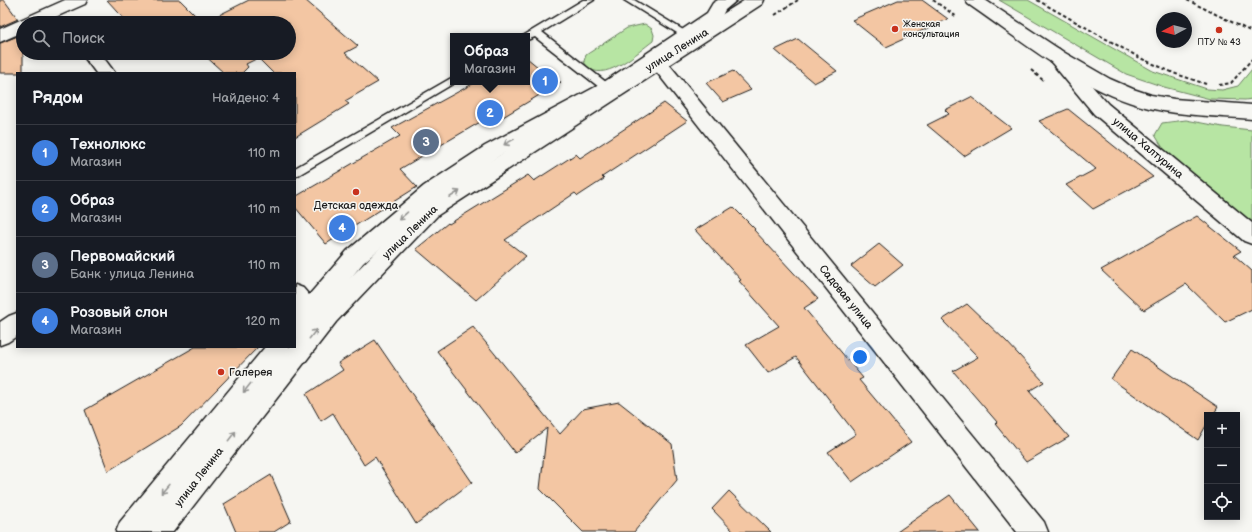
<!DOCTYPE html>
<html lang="ru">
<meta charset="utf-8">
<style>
:root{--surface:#171b24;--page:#20242c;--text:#f1f3f6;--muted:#9ea1a6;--line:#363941;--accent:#7c3aed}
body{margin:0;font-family:"Balsamiq Sans",sans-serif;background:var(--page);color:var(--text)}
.controls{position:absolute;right:12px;bottom:12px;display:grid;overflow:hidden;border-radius:0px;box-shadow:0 2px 10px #0003}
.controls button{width:36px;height:36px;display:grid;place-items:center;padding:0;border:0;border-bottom:1px solid var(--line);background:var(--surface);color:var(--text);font:20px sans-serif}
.compass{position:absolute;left:1156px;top:12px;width:36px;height:36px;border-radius:50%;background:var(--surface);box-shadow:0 2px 10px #0003;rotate:263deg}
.you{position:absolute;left:860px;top:357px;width:14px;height:14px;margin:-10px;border:3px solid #fff;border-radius:50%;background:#1a73e8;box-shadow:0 0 0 6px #1a73e833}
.badge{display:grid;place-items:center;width:26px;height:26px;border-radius:50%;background:var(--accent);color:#fff;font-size:13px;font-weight:700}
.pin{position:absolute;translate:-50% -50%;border:2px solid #fff;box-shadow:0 1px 4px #0006}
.popup{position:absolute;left:450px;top:33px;width:80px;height:52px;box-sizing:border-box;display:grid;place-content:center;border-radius:0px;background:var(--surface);filter:drop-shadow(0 1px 3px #0005);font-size:13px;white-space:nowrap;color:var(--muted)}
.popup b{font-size:15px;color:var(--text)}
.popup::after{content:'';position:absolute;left:50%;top:100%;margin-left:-8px;border:8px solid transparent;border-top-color:var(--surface)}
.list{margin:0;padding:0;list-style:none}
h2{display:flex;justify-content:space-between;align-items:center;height:52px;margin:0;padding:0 16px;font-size:17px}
h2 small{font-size:13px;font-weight:400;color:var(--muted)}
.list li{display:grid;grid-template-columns:26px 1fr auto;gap:12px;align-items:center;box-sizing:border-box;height:56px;padding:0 16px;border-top:1px solid var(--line)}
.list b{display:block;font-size:15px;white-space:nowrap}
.list p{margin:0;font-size:13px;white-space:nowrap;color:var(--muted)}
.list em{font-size:13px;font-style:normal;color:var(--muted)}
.icon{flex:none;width:22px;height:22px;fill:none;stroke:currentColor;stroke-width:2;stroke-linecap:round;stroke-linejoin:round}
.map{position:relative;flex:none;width:1252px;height:532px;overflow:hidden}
.search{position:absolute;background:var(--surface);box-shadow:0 2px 10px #0003;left:16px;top:16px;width:280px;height:44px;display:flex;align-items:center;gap:10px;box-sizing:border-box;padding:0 14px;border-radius:22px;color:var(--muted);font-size:15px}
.panel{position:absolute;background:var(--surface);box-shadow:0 2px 10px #0003;left:16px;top:72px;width:280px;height:276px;border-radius:0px}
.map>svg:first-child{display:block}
.green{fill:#b7e5a3;stroke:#6a8060}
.building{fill:#f3c6a3;stroke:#1c1c1c}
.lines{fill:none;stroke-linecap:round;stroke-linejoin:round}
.service-casing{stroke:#1c1c1c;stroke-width:3}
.minor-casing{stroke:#1c1c1c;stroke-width:3}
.tertiary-casing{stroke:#1c1c1c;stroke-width:3}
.path{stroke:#1c1c1c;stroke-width:2;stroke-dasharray:3.5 2.5;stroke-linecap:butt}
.service{fill:#f6f6f2;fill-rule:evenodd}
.minor{fill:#f6f6f2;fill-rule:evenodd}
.tertiary{fill:#f6f6f2;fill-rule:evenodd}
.oneway{stroke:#949492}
.poi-dot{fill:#c8321e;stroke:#f6f6f2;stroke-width:1.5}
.labels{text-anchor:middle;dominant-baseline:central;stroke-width:3;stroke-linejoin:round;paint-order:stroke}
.far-poi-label{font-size:9px;fill:#1c1c1c;stroke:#f6f6f2;text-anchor:start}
.street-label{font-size:11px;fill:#1c1c1c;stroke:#f6f6f2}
.poi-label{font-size:11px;fill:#1c1c1c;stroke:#f6f6f2}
</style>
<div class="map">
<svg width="1252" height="532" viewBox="0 0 1252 532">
<rect width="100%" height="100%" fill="#f6f6f2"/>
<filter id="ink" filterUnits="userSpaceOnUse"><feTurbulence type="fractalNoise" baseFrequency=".025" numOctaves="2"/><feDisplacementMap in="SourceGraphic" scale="8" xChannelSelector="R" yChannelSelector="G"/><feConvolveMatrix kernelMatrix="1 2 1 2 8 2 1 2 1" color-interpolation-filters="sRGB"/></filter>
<g filter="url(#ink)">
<path class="green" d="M999,0H1028L1153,71L1207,89L1222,90L1238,86L1252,69V99L1245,100L1210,99L1164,87L1126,74Z
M645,24L652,29L654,35L653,41C638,52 608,80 590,69C587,67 585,64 584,61L586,55L627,28Z
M1186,120L1223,127L1252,130V224L1166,153L1155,135L1162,123Z"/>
<path class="building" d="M0,0H4L18,19L0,27Z
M107,0H180L203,23L249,0H305L358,46L345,53L378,82L345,101L349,104L295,137V73H273L258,58L246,64L248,67L242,73H224L202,53H289V23H128Z
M898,0H922L948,19L886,47L852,20Z
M23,34V73H0V43Z
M798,39L837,71L814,83L775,50Z
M527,58L556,82H561L493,123L487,118L400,169L417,187L326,244L295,207V197L400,136L392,128L476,82H527Z
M733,71L751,90L723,102L706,83Z
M971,97L1011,128L964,156L927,125L949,114L945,110Z
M664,103L687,121L602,177L604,179L578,196L575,193L505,240L526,256L476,300L416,249L448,223L449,224L528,175L534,181L576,154L580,158Z
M1068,109L1114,146L1153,177L1093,209L1066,185L1096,169L1039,121Z
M733,207L755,229L754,230L818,299L804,308L863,378L859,380L911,442L852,482L828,452L856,434L796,357L768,373L746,345L779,326L739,281L741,280L695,230Z
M1197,216L1241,251L1234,255L1252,271V309L1225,322L1186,284L1144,310L1101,270Z
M879,244L903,265L875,287L851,266Z
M967,304L1006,341L1044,382L1029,391L1069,437L1026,462L995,424L997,422L953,371L978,357L942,320Z
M473,327L560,434L583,409L619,402L672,444L677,480L634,532H583L540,489L547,428L515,453L437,351Z
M375,340L472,482L416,524L375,457L364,465L333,413L321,421L306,394L343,370L338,363Z
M195,347H258L181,426L108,471L85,410Z
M1132,349L1218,407L1213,415H1207V424L1198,440L1111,379Z
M271,475L291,521L274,532H236L224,504Z
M729,491L771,532H734L712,509Z
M950,495L980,532H897Z"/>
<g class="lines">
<g class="service-casing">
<path id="service" d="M583,0H594L542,32L616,90L617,92L616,94H608L535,37L527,40V36H523Z
M624,0H634L698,39L696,41H690Z
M453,77V82H456L295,177V168Z"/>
</g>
<g class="minor-casing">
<path id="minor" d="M65,0H87L85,4L42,23H23V32L0,42V29Z
M718,0H737L725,10L719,21L664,58L1044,522L1048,532H1017L652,66L613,92L499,156L438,198L363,263L329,304L332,306L335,313L332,320L324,323L316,320L303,335L295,338V285L303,288L309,295L347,251L424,186L485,146L601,84L707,13L713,3Z
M1053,47L1059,49L1108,104L1252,223V244L1244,241L1094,114L1047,57L1044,53L1047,49Z
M81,53H100L115,73H96Z
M17,313V336L8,342L0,345V322L9,316Z
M265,347H292L288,355L148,532H116L120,522Z"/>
</g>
<g class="tertiary-casing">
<path id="tertiary" d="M745,0H764L762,4L438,215L336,322L173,532H142L146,522L288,347H295V339L320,308L424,203Z
M966,0H985L1065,53L1110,79L1133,89L1151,95L1174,99L1252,105V119C1218,116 1183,116 1149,108C1081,91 1025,43 968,4Z"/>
</g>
<path class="path" d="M933,0L957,17
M1037,0L1140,58L1176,74L1206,84
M1187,0L1252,32
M775,15L798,0
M1031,70L1044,81
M1219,85L1231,83L1252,59"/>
<use href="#service" class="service"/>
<use href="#minor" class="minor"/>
<use href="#tertiary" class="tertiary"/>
</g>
<defs><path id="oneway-shaft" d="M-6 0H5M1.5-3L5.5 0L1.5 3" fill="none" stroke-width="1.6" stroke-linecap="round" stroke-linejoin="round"/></defs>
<g class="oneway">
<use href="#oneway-shaft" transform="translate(509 142) rotate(151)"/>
<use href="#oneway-shaft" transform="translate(455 194) rotate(-33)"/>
<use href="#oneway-shaft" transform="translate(403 216) rotate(139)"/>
<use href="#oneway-shaft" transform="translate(313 334) rotate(-52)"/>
<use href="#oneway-shaft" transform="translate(247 388) rotate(129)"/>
<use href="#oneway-shaft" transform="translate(232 436) rotate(-52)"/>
<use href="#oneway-shaft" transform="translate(165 489) rotate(130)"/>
</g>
</g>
<g class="poi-dot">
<circle cx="895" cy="29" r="4"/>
<circle cx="1219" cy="30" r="4"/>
<circle cx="356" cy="192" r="4"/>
<circle cx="221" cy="372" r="4"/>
</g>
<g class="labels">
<g class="far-poi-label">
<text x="903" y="24">Женская<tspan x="903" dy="10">консультация</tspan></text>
<text x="1219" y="42" text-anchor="middle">ПТУ № 43</text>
</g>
<g class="street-label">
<text transform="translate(677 50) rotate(-32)">улица Ленина</text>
<text transform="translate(1148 148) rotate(40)">улица Халтурина</text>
<text transform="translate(410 232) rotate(-44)">улица Ленина</text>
<text transform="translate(846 297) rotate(51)">Садовая улица</text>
<text transform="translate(199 477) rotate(-52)">улица Ленина</text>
</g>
<g class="poi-label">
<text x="356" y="205">Детская одежда</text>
<text x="229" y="372" text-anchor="start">Галерея</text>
</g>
</g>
</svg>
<div class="controls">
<button>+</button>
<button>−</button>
<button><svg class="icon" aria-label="locate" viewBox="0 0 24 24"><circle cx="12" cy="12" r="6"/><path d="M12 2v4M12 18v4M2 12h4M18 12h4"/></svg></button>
</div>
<svg class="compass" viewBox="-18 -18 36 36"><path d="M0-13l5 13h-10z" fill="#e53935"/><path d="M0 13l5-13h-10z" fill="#9ea1a6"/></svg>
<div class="you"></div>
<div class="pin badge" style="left:545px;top:81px;background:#3f7fe0">1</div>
<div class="pin badge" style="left:490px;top:113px;background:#3f7fe0">2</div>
<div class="popup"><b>Образ</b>Магазин</div>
<div class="pin badge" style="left:426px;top:142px;background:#5c6f8a">3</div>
<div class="pin badge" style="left:342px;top:228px;background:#3f7fe0">4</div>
<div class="search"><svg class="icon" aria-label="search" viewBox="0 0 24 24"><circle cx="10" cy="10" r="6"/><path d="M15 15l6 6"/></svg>Поиск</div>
<section class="panel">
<h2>Рядом<small>Найдено: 4</small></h2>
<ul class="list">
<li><span class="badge" style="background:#3f7fe0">1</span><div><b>Технолюкс</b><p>Магазин</p></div><em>110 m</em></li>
<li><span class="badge" style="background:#3f7fe0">2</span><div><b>Образ</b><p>Магазин</p></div><em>110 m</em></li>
<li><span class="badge" style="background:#5c6f8a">3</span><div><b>Первомайский</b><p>Банк · улица Ленина</p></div><em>110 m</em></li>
<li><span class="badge" style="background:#3f7fe0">4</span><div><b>Розовый слон</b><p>Магазин</p></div><em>120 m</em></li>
</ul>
</section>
</div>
